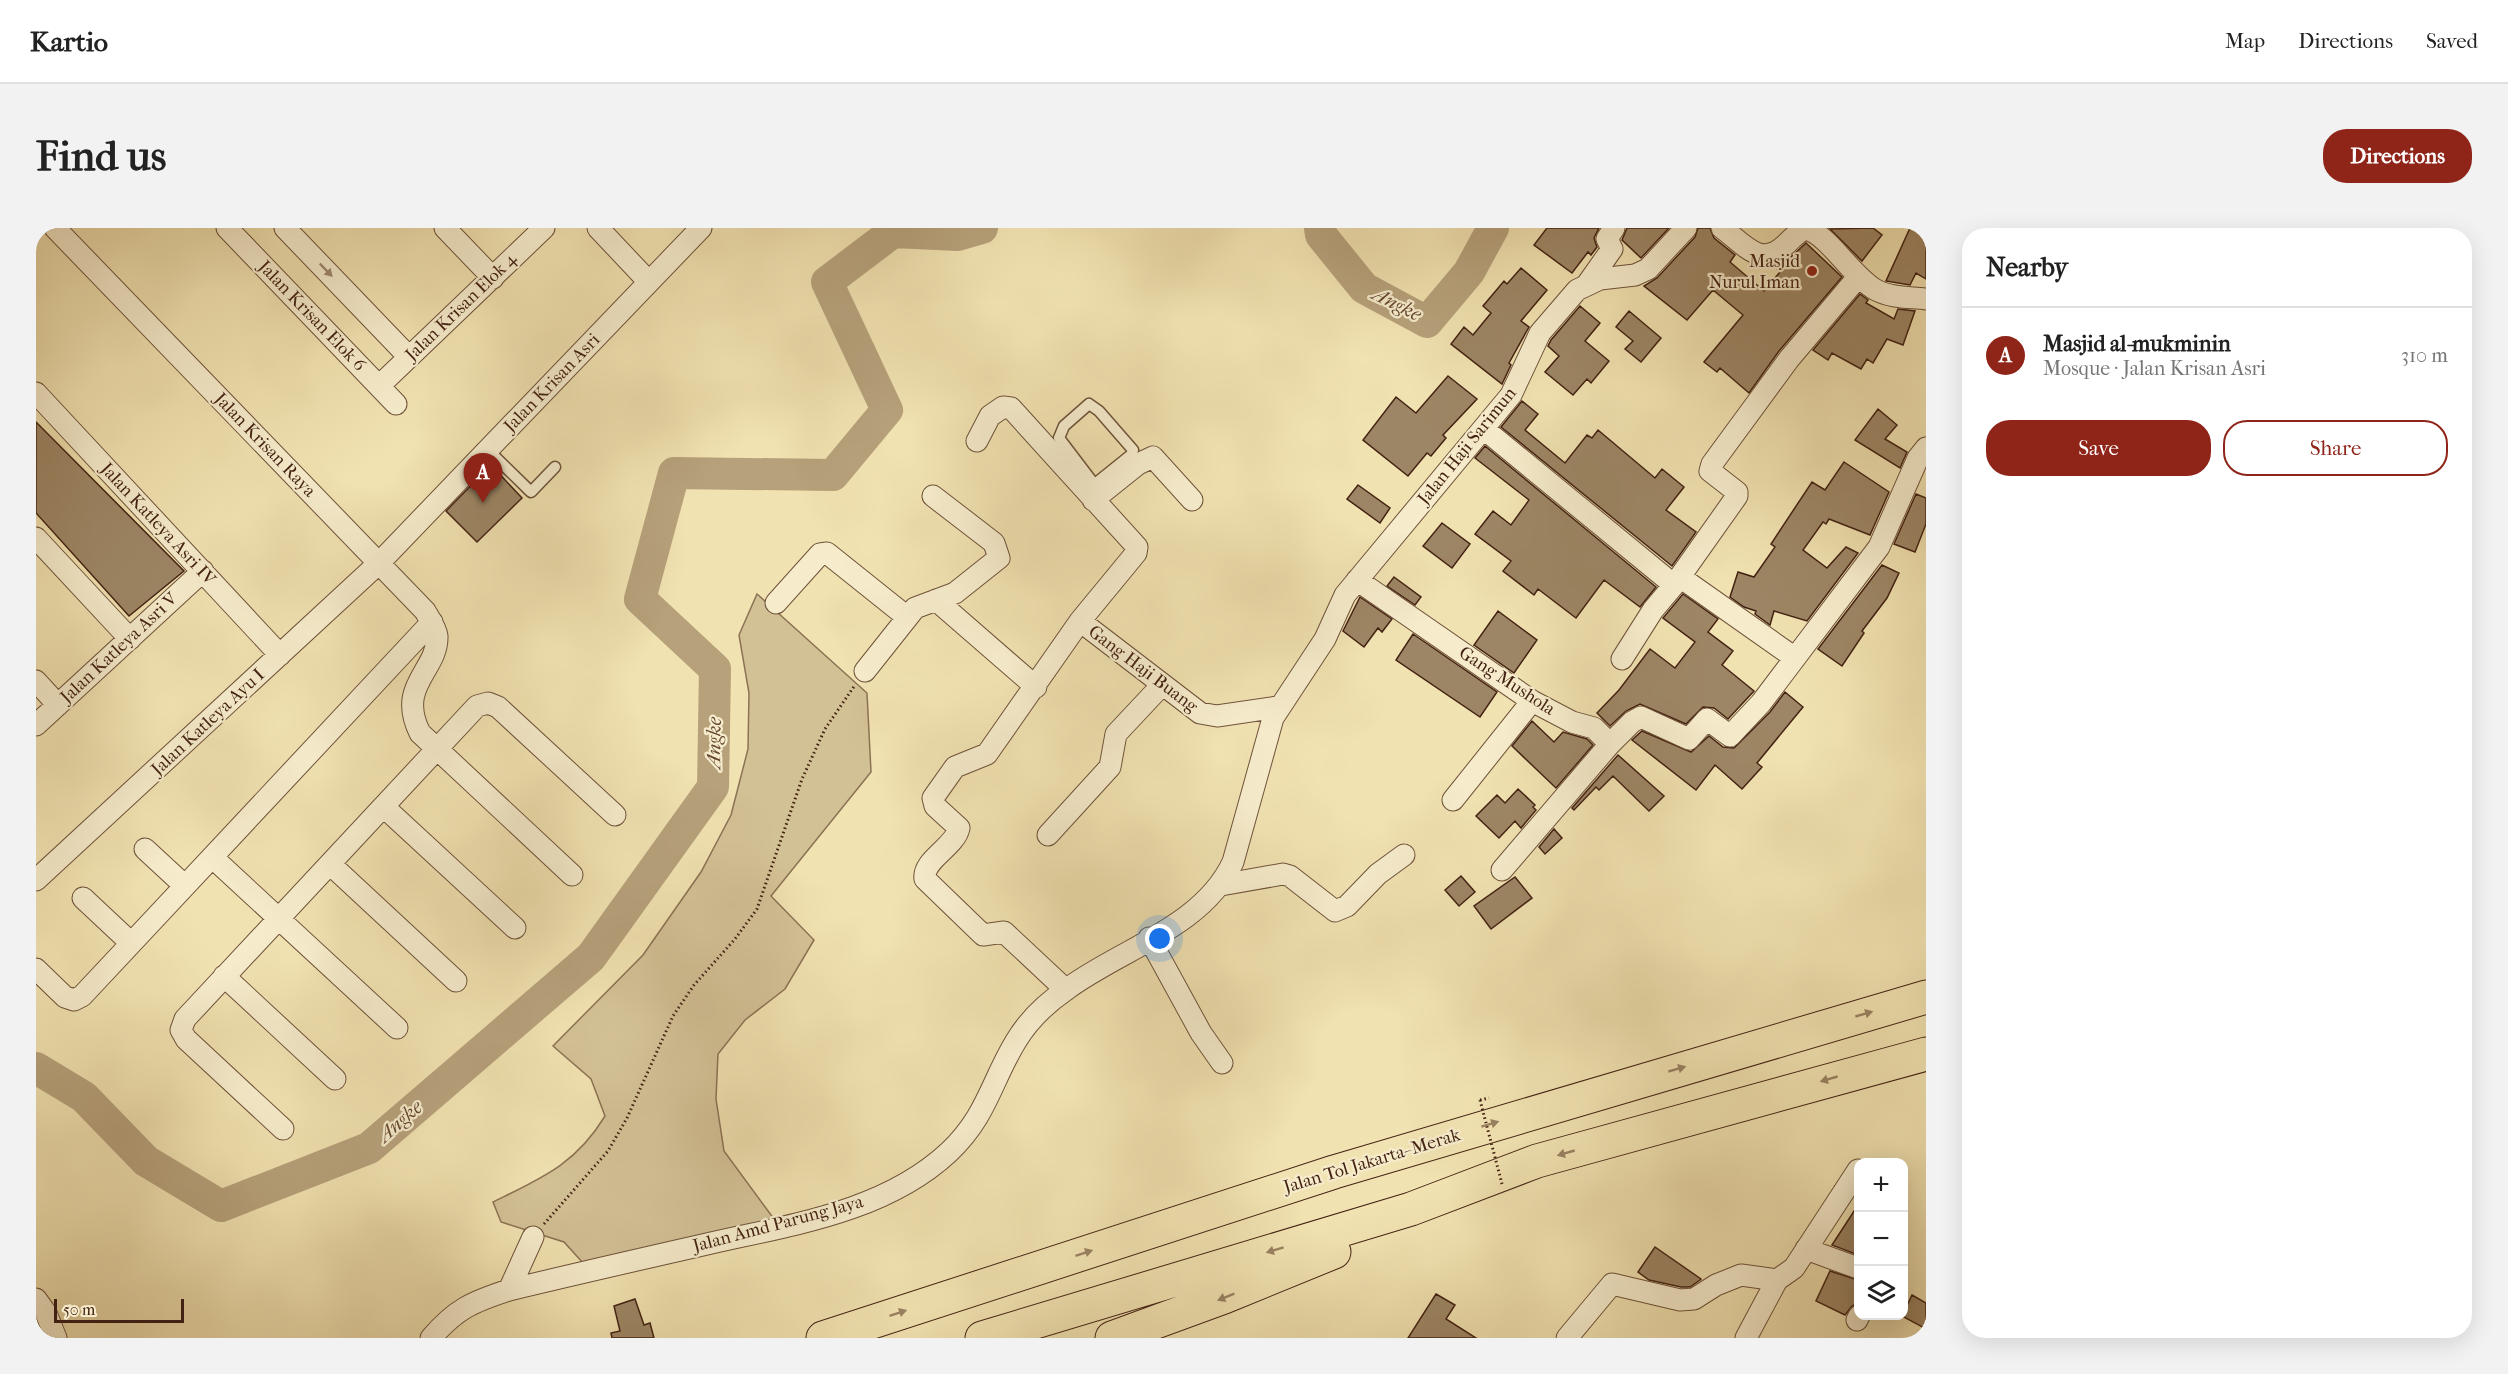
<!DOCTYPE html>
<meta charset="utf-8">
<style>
:root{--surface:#fff;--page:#f2f2f2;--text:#222;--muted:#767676;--line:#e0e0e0;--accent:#8f2418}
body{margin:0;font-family:"IM FELL French Canon",serif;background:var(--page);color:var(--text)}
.controls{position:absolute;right:18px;bottom:18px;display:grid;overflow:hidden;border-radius:12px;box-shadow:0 6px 24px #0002}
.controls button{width:54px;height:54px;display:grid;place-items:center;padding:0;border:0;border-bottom:2px solid var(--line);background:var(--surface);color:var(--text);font:30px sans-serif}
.scale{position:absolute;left:18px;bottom:15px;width:130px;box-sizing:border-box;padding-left:6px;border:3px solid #432213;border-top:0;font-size:16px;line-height:21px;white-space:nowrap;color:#432213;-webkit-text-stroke:4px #f6eccc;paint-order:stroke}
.you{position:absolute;left:1124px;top:711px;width:21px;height:21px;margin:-15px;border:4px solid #fff;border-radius:50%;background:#1a73e8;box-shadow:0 0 0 9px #1a73e833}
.badge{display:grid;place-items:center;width:39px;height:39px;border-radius:50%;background:var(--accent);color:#fff;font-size:20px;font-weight:700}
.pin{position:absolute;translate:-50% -50px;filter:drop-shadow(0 2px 3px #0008)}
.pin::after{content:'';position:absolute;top:32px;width:21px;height:18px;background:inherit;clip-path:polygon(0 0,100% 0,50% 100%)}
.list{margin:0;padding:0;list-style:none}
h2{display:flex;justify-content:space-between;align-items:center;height:78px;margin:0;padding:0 24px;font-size:26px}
h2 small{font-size:20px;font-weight:400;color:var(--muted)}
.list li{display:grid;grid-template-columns:39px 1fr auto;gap:18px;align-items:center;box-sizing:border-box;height:96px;padding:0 24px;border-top:2px solid var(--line)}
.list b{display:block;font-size:22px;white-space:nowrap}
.list p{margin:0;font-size:20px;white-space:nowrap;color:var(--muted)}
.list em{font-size:20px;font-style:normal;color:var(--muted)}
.actions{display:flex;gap:12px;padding:18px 24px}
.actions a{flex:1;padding:14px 0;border:2px solid var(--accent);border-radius:24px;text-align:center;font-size:21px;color:var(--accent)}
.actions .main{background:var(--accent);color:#fff}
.icon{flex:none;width:33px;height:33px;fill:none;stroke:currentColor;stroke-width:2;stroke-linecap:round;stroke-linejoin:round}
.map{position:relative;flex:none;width:1890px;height:1110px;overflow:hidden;border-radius:24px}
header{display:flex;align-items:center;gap:36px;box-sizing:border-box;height:84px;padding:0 30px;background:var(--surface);border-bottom:2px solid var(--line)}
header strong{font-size:28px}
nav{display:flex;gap:33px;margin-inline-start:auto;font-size:21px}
.intro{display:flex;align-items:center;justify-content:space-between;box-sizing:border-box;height:144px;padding:0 36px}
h1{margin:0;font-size:42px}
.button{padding:15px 27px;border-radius:24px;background:var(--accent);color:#fff;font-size:21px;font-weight:700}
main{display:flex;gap:36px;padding:0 36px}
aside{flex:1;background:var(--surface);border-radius:24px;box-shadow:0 6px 24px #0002}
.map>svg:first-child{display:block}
.green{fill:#d3c196;stroke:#8b7254;stroke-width:1.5}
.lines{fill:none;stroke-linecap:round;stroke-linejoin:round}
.river{stroke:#b6a17b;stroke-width:32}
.building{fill:#9d8665;stroke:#432213;stroke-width:1.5}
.service-casing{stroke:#6e523a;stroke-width:13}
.minor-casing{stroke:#6e523a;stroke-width:23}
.motorway-casing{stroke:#432213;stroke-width:35}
.path{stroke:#432213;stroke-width:3;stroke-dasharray:1.5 3;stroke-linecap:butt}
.service{stroke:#f6eccc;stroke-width:10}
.minor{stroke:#f6eccc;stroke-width:21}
.motorway{stroke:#f1e2b1;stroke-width:33}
.path-bridge{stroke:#432213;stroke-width:3;stroke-dasharray:1.5 3;stroke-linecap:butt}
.oneway{fill:#9c8770}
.oneway2{fill:#9a8262}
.poi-dot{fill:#8f2418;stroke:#f6eccc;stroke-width:2}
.labels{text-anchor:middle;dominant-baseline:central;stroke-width:4.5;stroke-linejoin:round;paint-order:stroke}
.poi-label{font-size:18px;fill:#432213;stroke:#f6eccc;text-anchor:end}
.street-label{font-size:18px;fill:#432213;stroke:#f6eccc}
.water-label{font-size:20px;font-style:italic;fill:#664832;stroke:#f6eccc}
</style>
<header>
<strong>Kartio</strong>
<nav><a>Map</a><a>Directions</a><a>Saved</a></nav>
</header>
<div class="intro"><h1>Find us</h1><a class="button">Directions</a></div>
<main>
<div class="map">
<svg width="1890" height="1110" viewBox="0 0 1890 1110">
<rect width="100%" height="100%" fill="#f1e2b1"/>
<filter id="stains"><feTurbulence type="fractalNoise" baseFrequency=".00333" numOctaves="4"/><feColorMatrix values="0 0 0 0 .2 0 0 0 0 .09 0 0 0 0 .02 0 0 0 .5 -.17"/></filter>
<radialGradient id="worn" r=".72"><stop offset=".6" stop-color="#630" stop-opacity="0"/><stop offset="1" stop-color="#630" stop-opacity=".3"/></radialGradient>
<path class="green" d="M721,366L831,465L835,544L735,668L778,712L749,761L709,792L682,826L680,871L688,923L738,991L547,1035L528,1014L465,994L457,974C506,950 540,936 569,888L555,851L517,818L607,727L665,644L695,587L712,521L713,465L703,407Z"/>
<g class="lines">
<path class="river" d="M1284,0L1285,7L1328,60L1391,94L1433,44L1457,0
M0,840L48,869L110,933L185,978L333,920L555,729L677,559L679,441L604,371L638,245L797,247L851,182L791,54L857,4L922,7L946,0"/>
</g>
<path class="building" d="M1511,0H1563L1558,10L1561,19L1555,27L1552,24L1536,45L1498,17Z
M1591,0H1633L1605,30L1586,12Z
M1662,0H1674L1678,10L1699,27L1694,34L1728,63L1744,44L1738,38L1756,28L1770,15L1806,49L1743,123L1713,165L1684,140L1681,144L1668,134L1707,87L1677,62L1651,92L1608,58L1621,50L1659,9Z
M1837,0L1846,7L1826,33L1794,1Z
M1874,0H1890V51L1880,45L1874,57L1850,53Z
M1485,40L1511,62L1485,93L1493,99L1473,135L1475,137L1466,156L1415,116L1428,99L1437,107L1455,85L1447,78L1468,53L1471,56Z
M1824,66L1832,72L1830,75L1858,91L1862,81L1879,83L1867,117L1851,111L1837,135L1831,131L1825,141L1796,125L1792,132L1777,122Z
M1544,78L1564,95L1549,113L1573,133L1555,155L1551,151L1537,167L1509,144L1523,128L1512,118L1515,112Z
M1593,83L1625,110L1605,134L1589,121L1597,113L1580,99Z
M1412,148L1441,171L1407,207L1410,210L1395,228L1391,225L1372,248L1327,212L1360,169L1380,185Z
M1486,173L1502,186L1489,202L1529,235L1551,207L1556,210L1562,202L1619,250L1626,241L1648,259L1630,282L1660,304L1636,338L1465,199Z
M1842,181L1861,197L1849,211L1871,224L1864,240L1819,212Z
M0,194L148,343L93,388L0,285Z
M1449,218L1620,359L1604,379L1568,352L1540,390L1502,361L1498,367L1467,343L1475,333L1439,306L1457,283L1475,297L1493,272L1439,230Z
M1808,234L1853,264L1834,307L1793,291L1790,296L1787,294L1767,322L1791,340L1810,319L1822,325L1771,393L1738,383L1734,397L1719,386L1720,383L1708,379L1694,369L1702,344L1718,349L1739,319L1735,316L1776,254L1789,262Z
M455,237L486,270L441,314L410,283Z
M1322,257L1354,280L1344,295L1311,271Z
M1880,266L1890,270V296L1879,324L1858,316Z
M1406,295L1434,316L1416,340L1387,318Z
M1846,337L1863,345L1851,370L1826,403L1828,405L1806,438L1782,421Z
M1358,349L1385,369L1379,377L1351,358Z
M1647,366L1682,391L1672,404L1697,423L1686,437L1718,463L1692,491L1678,480L1667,479L1650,496L1604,476L1590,483L1574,498L1561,485L1583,462L1614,421L1639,440L1659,414L1627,390Z
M1324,369L1356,391L1346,404L1342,400L1328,419L1307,403Z
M1462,383L1501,412L1478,445L1438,417Z
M1377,406L1461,464L1444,489L1360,432Z
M1749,464L1767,479L1721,535L1726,539L1706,561L1679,537L1660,562L1596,512L1606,503L1655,524L1673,508L1687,519L1698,520L1734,484Z
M1496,493L1518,514L1527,504L1551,511L1557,517L1520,560L1476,518Z
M1582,527L1628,568L1613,583L1577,548L1563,562L1560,559L1538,582L1536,580Z
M1482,561L1499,577L1497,579L1500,582L1485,600L1479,593L1463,610L1440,588L1461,567L1469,575Z
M1518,601L1526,610L1509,626L1503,619Z
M1425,648L1439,664L1423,678L1409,662Z
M1479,649L1496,670L1455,701L1438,678Z
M1822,977V1027L1796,1017Z
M1619,1019L1665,1051L1664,1052L1654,1059H1645L1613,1052L1602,1044Z
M1794,1043L1822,1052V1075L1816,1078L1809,1087L1780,1073Z
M1400,1066L1419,1077L1410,1091L1440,1110H1372Z
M1876,1067L1890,1075V1101L1866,1088Z
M599,1071L608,1097L614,1095L618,1110H576L575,1105L584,1103L578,1078Z"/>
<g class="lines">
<g class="service-casing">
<path id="service" d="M452,222L495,264L519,239
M1049,264L1095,227L1097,222L1063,183L1053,176L1028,198L1023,210L1058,256"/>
</g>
<g class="minor-casing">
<path id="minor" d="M19,0L389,383C393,390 400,400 401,408C402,443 360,457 384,505L536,647
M191,0L360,176
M249,0L373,129
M409,0L457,50
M562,0L613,54
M1686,0C1708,16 1724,40 1748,18C1755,12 1762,3 1770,1
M1770,1C1792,6 1816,49 1840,62C1855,70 1874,69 1890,71
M1552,55L1576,21L1571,11L1578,0
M343,158L508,0
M0,165L244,427
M1448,201L1638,357
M941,213L954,188L967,179L975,180L1101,319L1100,325L1044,393L951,526L919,539L897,570L899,578L923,600C919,619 886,632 889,651L947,707L968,704L1030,762
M1057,272L1102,236L1117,229L1156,272
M0,310L94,411
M1644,349L1759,430
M1321,352L1496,473L1536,494L1558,500L1574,516L1466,642
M900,372L1000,459
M740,375L784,326L791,325L871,389
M1044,393L1164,485L1181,488L1242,479
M1586,431L1617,382L1638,357L1701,268V264L1674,243L1676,236L1753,131L1822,49
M829,443L879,380L919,365L963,330L958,315L897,268
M0,453L22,477
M0,497L167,343
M1574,516L1596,494L1605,489L1653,511L1671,491L1694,508L1725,475L1843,319L1882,230L1890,220
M1417,572L1496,473
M348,579L479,700
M1012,607L1074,539L1080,506L1125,458
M109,621L149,658
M176,629L361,800
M294,636L420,753
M0,652L343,335L665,0
M1185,657L1247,646L1254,648L1299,683L1311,678L1342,646L1368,627
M47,670L95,715
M1113,710L1165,805L1186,835
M0,741L29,769L38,772L46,768L396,394
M188,748L299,851
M247,901L150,811L145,802L149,791L441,478L452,475L462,479L579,587
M1770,1021L1822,1040
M473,1062L497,1009
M0,1071L10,1085L20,1110
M1821,1092L1823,1088
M395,1110C420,1081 436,1074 473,1062C539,1046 605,1031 671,1016C754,997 849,984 913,924C951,888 955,854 980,813C992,793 1012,774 1031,761C1085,721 1167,699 1197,634L1237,490L1289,411L1309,367L1475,167L1504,105L1541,62L1564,51L1599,47L1612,41L1650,0
M1531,1110L1576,1056L1644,1072L1658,1071L1680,1057L1705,1047L1741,1052L1758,1040L1822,942
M1710,1110L1741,1052"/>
</g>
<g class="motorway-casing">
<path id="motorway" d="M787,1110L1298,944L1890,769
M946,1110L1375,981L1501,933L1890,826
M1076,1110L1188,1069L1298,1024"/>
</g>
<path class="path" d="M1444,872L1453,870
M508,996L572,923L591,890L637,788L658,757L699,711L721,681L766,551L789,501L819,457"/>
<use href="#service" class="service"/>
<use href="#minor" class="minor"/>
<use href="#motorway" class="motorway"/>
<path class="path-bridge" d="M1444,872L1466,956"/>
</g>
<defs><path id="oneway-solid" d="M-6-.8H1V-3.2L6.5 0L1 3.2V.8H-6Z" transform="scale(1.5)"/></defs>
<use class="oneway" href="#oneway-solid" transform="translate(290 42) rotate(46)"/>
<g class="oneway2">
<use href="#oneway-solid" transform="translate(1828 786) rotate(-16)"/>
<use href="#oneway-solid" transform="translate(1641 841) rotate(-16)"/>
<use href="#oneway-solid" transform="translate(1793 851) rotate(164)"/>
<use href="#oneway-solid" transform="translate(1454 896) rotate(-17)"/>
<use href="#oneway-solid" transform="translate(1530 925) rotate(164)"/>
<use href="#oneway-solid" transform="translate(1239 1022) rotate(163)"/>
<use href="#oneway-solid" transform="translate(1048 1025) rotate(-18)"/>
<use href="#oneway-solid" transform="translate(1190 1069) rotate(158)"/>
<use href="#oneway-solid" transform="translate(862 1085) rotate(-18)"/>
</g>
<circle class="poi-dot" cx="1776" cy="43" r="6"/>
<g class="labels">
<g class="poi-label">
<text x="1764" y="33">Masjid<tspan x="1764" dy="21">Nurul Iman</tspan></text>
</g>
<g class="street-label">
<text transform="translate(425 79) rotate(-44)">Jalan Krisan Elok 4</text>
<text transform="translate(276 88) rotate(46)">Jalan Krisan Elok 6</text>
<text transform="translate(516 155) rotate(-46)">Jalan Krisan Asri</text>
<text transform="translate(229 217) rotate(46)">Jalan Krisan Raya</text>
<text transform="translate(1431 218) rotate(-51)">Jalan Haji Sarimun</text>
<text transform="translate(122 296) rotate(47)">Jalan Katleya Asri IV</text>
<text transform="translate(83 420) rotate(-43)">Jalan Katleya Asri V</text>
<text transform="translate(1107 441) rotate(37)">Gang Haji Buang</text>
<text transform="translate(1471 453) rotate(33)">Gang Mushola</text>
<text transform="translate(172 494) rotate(-43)">Jalan Katleya Ayu I</text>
<text transform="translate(1336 933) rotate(-17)">Jalan Tol Jakarta–Merak</text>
<text transform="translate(742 996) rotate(-15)">Jalan Amd Parung Jaya</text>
</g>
<g class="water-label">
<text transform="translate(1361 76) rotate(27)">Angke</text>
<text transform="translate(678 515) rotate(-89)">Angke</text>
<text transform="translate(364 893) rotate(-41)">Angke</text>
</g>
</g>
<rect width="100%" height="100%" filter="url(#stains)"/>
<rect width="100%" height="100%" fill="url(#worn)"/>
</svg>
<div class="controls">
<button>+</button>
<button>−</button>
<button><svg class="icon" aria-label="layers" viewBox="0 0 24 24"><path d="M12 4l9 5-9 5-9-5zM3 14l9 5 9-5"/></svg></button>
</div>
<div class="scale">50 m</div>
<div class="you"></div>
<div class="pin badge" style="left:447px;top:275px">A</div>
</div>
<aside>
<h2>Nearby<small></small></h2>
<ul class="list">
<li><span class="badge">A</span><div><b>Masjid al-mukminin</b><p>Mosque · Jalan Krisan Asri</p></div><em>310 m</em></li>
</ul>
<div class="actions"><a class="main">Save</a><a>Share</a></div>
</aside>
</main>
